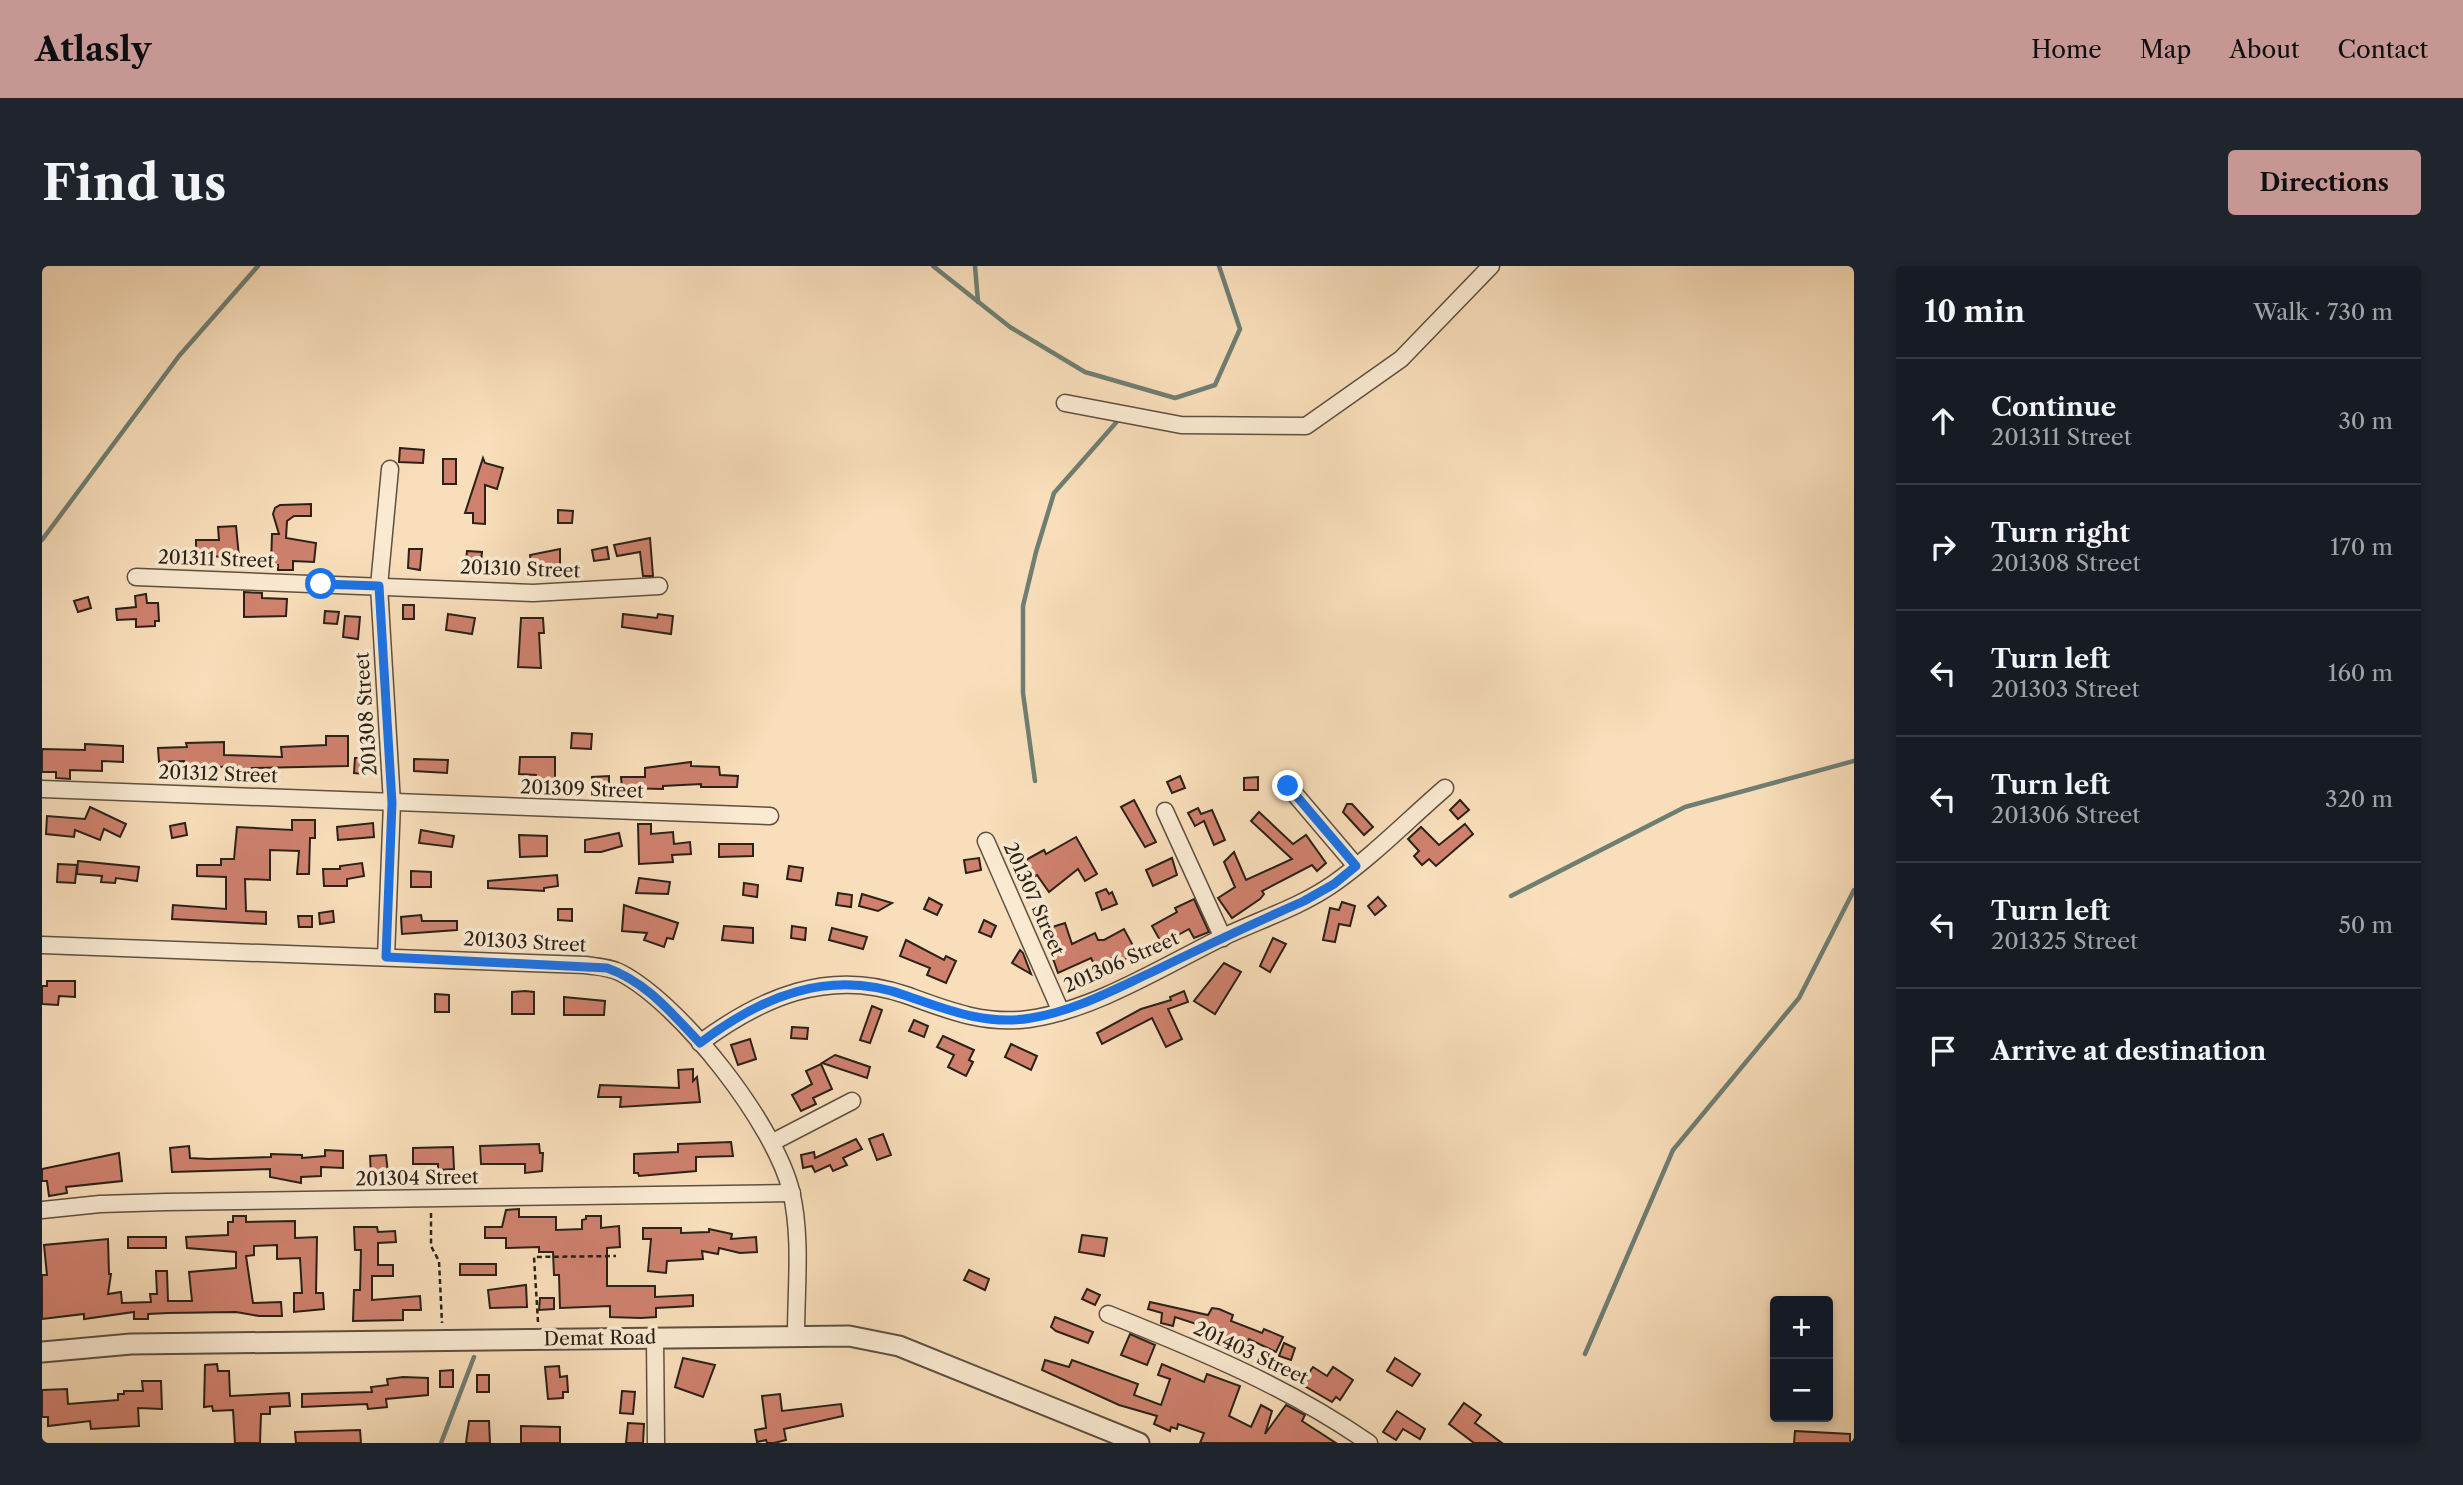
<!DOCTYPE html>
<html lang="en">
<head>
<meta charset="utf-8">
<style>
  :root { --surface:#171b24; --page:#20242c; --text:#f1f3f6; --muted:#9ea1a6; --line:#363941; --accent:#c59692 }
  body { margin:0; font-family:"Libre Caslon Text",serif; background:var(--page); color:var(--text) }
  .controls { position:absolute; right:21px; bottom:21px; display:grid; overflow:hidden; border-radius:7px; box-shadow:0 4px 10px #0003 }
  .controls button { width:63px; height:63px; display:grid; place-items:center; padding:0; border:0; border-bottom:2px solid var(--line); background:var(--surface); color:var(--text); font:35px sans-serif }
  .stop { position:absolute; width:21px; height:21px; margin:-16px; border:5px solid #1a73e8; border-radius:50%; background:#fff }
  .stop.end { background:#1a73e8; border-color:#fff; box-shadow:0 2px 7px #0008 }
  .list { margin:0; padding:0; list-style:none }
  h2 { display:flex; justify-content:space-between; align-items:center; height:91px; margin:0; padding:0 28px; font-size:30px }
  h2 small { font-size:23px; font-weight:400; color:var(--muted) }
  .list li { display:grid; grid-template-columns:46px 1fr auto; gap:21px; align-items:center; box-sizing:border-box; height:126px; padding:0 28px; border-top:2px solid var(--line) }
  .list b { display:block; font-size:26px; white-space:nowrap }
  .list p { margin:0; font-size:23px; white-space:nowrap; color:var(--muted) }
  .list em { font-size:23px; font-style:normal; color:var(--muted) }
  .icon { flex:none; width:38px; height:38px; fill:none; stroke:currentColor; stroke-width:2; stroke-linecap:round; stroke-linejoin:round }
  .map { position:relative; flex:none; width:1812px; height:1177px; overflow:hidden; border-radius:7px }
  header { display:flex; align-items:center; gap:42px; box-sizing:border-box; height:98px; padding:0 35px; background:var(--accent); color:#111 }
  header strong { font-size:33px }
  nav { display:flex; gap:38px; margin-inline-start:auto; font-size:24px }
  .intro { display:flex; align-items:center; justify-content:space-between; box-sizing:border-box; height:168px; padding:0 42px }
  h1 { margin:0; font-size:49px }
  .button { padding:18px 32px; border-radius:7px; background:var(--accent); color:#111; font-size:24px; font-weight:700 }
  main { display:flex; gap:42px; padding:0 42px }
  aside { flex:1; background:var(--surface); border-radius:7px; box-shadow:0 4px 10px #0003 }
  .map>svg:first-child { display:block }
</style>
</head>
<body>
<header>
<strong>Atlasly</strong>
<nav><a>Home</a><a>Map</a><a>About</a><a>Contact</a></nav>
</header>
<div class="intro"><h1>Find us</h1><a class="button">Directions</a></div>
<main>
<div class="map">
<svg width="1812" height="1177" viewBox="0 0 1812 1177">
  <rect width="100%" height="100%" fill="#f8deba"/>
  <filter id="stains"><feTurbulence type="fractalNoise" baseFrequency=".00286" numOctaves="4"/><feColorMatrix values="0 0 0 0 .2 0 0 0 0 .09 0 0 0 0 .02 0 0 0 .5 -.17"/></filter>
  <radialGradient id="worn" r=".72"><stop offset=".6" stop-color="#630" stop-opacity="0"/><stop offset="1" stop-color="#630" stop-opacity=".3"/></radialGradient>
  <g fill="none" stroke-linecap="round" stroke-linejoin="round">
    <g stroke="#6f7e73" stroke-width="4.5">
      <path d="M891,0L968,61L1043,106L1133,132L1173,119L1198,63L1177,0"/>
      <path d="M933,0L936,36"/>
      <path d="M0,274L137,90L216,0"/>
      <path d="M993,515L981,427V340L994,286L1012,227L1079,151"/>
      <path d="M1469,630L1643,541L1812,495"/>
      <path d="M1543,1088L1631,884L1757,732L1812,624"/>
      <path d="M399,1177L432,1091"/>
    </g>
  </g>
  <g fill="#cf816e" stroke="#2a2118" stroke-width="2">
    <path d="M358,182L382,184L381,197L357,196Z"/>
    <path d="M441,192L443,197L461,202L455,223L443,219V258L431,257V247H423Z"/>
    <rect x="401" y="193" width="13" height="25"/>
    <path d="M269,238V250H252L245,255L244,272L274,277L272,296L251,295V304H236V299H229L230,268H237L231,248L233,242L238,239Z"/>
    <path d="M516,244L531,245L530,257H516Z"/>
    <path d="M194,260L197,291L154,290V274H177L176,261Z"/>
    <path d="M608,272L611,310H601L598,286L575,290L572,279Z"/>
    <path d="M565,281L567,293L552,295L550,284Z"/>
    <path d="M367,283H380L378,304L366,302Z"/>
    <path d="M518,283V299L490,303L488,289Z"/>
    <path d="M425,285L440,286L438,305L423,304Z"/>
    <path d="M202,326L220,327V332L245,333L244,350L202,351Z"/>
    <path d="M104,328L105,337H116L117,355H113V360L94,361V353L75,354L74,343L94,341L93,330Z"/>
    <path d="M46,331L49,342L36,346L32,335Z"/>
    <rect x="361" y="339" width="11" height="14"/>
    <path d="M283,345L297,346L295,358L282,357Z"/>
    <path d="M406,348L433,352L430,368L404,364Z"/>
    <path d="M581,348L615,352L616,348L631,350L629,368L580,361Z"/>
    <path d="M303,350L318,351L316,373L301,371Z"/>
    <path d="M479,352H501L502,367H497L499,402L476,401Z"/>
    <path d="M530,467L550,468L549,483L529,482Z"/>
    <path d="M284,470H306V500L210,502L211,509H195V500L157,502L156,509L142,508V495L117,496L116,482L145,481L144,477L182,476V489L240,491L239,481L284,479Z"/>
    <path d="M43,478L81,480V496L60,495V505L28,504V513L14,512V506H0V483L43,484Z"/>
    <path d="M478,491H513V519H494V509L477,508Z"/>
    <path d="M313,492H324L323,508L312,507Z"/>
    <path d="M372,493L406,494L405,507L372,505Z"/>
    <path d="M649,496V500L677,501L678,509L696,510L695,521H659V518L621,520V523L580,522L579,511H603V502Z"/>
    <path d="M567,510V522H551L550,511Z"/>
    <path d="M1138,510L1143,522L1130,527L1125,516Z"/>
    <path d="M1216,511V524H1202V512Z"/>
    <path d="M1092,534L1114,576L1103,581L1079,541Z"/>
    <path d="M1418,534L1427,544L1416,553L1408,544Z"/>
    <path d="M1305,538H1310L1331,561L1322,569L1301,546Z"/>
    <path d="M48,541L84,558L78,571L62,563L58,574L33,564L32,571L4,568L5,550L43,553Z"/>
    <path d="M1156,542L1159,548L1170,544L1183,574L1172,579L1162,555L1153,560L1146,547Z"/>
    <path d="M1217,546L1251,578L1264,569L1284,597L1275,605L1270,599L1220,625L1222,628L1218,633L1190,652L1176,632L1193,621L1182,596L1192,586L1204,614L1250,593L1209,555Z"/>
    <path d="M250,554H273V572H268L267,608H255L257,585L228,584V614L203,613L204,645L224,646V658L130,653L131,639L184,643V611L155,610V599H179V593H192L195,561L250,564Z"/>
    <path d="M143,557L145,569L130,572L128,560Z"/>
    <path d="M331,557L332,571L296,574L295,561Z"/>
    <path d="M596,558H609V568L631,566L632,578L648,576L649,588L630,589L631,596L597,598Z"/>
    <path d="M1423,558L1431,568L1394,600L1387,593L1380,599L1372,590L1377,585L1366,573L1379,561L1397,579Z"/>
    <path d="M379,564L412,570L410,581L377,577Z"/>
    <path d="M577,567L580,580L559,586H543V574Z"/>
    <path d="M477,569L505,570V590L478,591Z"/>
    <path d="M1034,571L1055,608L1043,615L1036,603L1007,626L995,609L991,611L982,595L1002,584L1004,588Z"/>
    <path d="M677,578H711V590L677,591Z"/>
    <path d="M937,592L939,604L924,607L922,594Z"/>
    <path d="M1130,592L1135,609L1111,620L1104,604Z"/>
    <path d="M36,595L97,601L95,615L74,612L73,617L59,616L60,610L35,608Z"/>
    <path d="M320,597L322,610L305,613V620H282L281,603H298V600Z"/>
    <path d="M16,598L35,599L33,617L15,616Z"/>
    <path d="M747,600L761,602L759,615L745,613Z"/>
    <path d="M369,605L389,606V621H369Z"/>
    <path d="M515,609L516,620L502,622V625L446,622V615Z"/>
    <path d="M597,612L628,616L626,628L594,627Z"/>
    <path d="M702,617L716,619L715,631L701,629Z"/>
    <path d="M1064,623L1067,628L1070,626L1075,638L1060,644L1054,627Z"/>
    <path d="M796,627L810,629L809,641L794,639Z"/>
    <path d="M820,628L850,637L836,645L817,640Z"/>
    <path d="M1336,631L1344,640L1333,649L1326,640Z"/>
    <path d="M887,632L900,639L895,649L882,643Z"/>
    <path d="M1152,633L1167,666L1152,672L1147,663L1120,678L1110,660L1135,646L1133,642Z"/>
    <path d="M1300,636L1313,640L1308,660L1297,658L1293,676L1281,674L1288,642L1297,644Z"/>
    <path d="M582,639L636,657L631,673L625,672L622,681L602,674L605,667L580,665Z"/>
    <path d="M516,643H530V655L516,654Z"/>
    <path d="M291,645L292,656L278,658L277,647Z"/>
    <path d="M379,649L380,655H415V664L360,668L359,651Z"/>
    <path d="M256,650H270V661H257Z"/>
    <path d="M942,654L954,660L949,671L937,666Z"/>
    <path d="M1023,657L1030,678L1053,667L1056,674H1062L1082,663L1095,687L1077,697L1074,690L1053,700L1049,692L1016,707L1001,664Z"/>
    <path d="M682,660L711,662V677L680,674Z"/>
    <path d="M750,660L764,662L763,674L749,672Z"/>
    <path d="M790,662L825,671L821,683L787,674Z"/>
    <path d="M1231,672L1244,678L1228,706L1218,700Z"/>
    <path d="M864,674L902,694L904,690L914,695L904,717L885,709L888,702L858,690Z"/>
    <path d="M978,684L981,687L989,708L970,697Z"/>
    <path d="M1182,697L1199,706L1173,748L1152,735Z"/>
    <path d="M5,715H33V731L17,730L16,739L0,738V720H5Z"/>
    <path d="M483,725L492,726V748H470V726Z"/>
    <path d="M1142,725L1146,736L1126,743L1140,773L1124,781L1110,752L1060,778L1055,767L1099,743L1129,734L1128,731Z"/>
    <path d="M393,728L407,729V746H393Z"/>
    <path d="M522,731L563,735L562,749H522Z"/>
    <path d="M830,740L840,744L828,777L818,774Z"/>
    <path d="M872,754L886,760L882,771L867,765Z"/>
    <path d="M750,761L766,762L765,773L749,772Z"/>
    <path d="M901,770L932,784L927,794L931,796L924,810L906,801L912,789L895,781Z"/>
    <path d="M708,773L714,793L696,799L689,779Z"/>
    <path d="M969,778L995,790L989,804L963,791Z"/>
    <path d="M793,789L828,801L825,812L780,797Z"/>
    <path d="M779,798L790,823L771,832L774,838L759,845L750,829L770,818L764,805Z"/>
    <path d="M651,803V815L655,811L658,836L578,841L579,831H556L558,819L637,822L636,804Z"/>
    <path d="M841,868L849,889L835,894L827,873Z"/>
    <path d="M814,873L820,883L801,892L805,899L791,905L788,899L773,906L770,900L761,902L759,889L772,886L773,892Z"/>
    <path d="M689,876L691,890L654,891V905L597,910L596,907H592V888L636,886V878Z"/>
    <path d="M497,878L498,887H501L500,905L483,907V898H439L438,880Z"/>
    <path d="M147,880L148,892L167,893L229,891V888L260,889V892L283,890V884L301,885V902L279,901V910L259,911V917L228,911V903L130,906L128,882Z"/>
    <path d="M411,881L412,903L396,904V898H371V882Z"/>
    <path d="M77,887L80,915L24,921L25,927L7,930L5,915H0V903Z"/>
    <path d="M344,889L346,907L329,909L328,890Z"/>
    <path d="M477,943V951H514V964L540,963V954L544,953V950H559V962L577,960L578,981L565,982V1020H613V1031L651,1029V1040L614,1042V1051L599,1052L568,1051V1040L518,1042L517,1009H512L511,986H497V981L464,982V972H443V961H460L464,944Z"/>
    <path d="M191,950H204V956L253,955V972L275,971L274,1027H281L282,1043L252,1046V1027H260L258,992L235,993V979L212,980V989L204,990L211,1037L239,1036L240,1050H217L194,1046L126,1047L106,1048V1053H92V1046L42,1053V1048L0,1053V1009H5L2,979L66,973L67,1008H69L66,1028L79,1026L80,1037L109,1036L108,1028H115L114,1005H125L126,1035H150L147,1006L194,1002V986L145,982L144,971L186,969V956H191Z"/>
    <path d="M312,961H335L336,966L353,965L354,976L336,977V999H351V1010H330V1034L378,1030L379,1044H361V1054L311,1055L312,1024H318L319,984H313Z"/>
    <path d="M601,962H639V967L667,966V963L690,968L689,973L714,971L715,986L698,987L677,982L676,988L660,985L661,993L625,995L624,1007L606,1005L609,973H601Z"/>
    <path d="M1040,969L1065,972L1062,990L1037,986Z"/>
    <rect x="86" y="971" width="38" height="11"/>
    <rect x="418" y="998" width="36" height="11"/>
    <path d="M927,1004L947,1013L943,1024L922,1014Z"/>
    <path d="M484,1019L485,1041L448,1042L446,1024Z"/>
    <path d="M1045,1023L1058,1029L1053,1039L1040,1033Z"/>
    <path d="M498,1032H512V1043L497,1044Z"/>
    <path d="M1108,1036L1166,1049L1170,1042L1177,1043L1191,1049L1189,1055L1220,1067L1222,1063L1241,1071L1234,1086L1207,1073L1204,1080L1181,1071L1180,1074L1165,1067L1167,1062L1133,1051L1131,1060L1119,1057L1120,1047L1106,1043Z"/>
    <path d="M1013,1051L1051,1066L1046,1077L1014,1065L1009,1061Z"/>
    <path d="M1088,1068L1113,1079L1105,1099L1079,1089Z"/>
    <path d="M1242,1077L1253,1082L1249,1094L1237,1090Z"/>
    <path d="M641,1092L673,1099L661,1131L633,1121Z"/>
    <path d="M1353,1092L1378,1108L1370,1120L1345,1105Z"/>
    <path d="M1003,1094L1027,1101L1030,1094L1096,1118L1092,1129L1119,1139L1128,1113L1116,1109L1120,1098L1162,1116L1165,1108L1198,1120L1187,1150L1209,1161L1219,1139L1230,1145L1223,1168L1244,1139L1263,1149L1260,1155L1294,1177H1158L1162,1167L1136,1158L1135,1163L1129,1161L1128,1165L1112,1158L1115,1150L1077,1139L1000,1104Z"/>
    <path d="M175,1098L176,1105H187L188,1130L247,1127L248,1140L228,1141V1148H219L218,1177H193L191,1144L171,1145L170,1140L162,1141L163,1099Z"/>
    <path d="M517,1100L518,1111L525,1110L526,1126H521V1132L506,1133L503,1101Z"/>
    <path d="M1271,1101L1285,1110L1291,1101L1311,1114L1298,1134L1294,1131L1290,1136L1259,1118Z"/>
    <path d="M411,1104V1121H398V1105Z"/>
    <rect x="435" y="1109" width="12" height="17"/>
    <path d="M361,1111L386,1112V1129L344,1133L345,1141L326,1143L325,1138L260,1141V1128L330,1126L329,1121L346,1119L345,1113Z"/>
    <path d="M100,1115H119L120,1143L96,1142L97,1160L49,1163L48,1155L6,1160V1151H0V1124L25,1123L26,1138L76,1134V1128H82V1125H101Z"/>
    <path d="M580,1125L593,1126L591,1148L578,1147Z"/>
    <path d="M738,1128L740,1145L799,1138L801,1150L742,1163L744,1174L732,1177H725L724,1174L715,1176L713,1164L724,1162L720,1130Z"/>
    <path d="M1422,1137L1439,1149L1433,1157L1460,1177H1432L1407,1158Z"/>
    <path d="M1355,1145L1383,1163L1378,1173L1361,1163L1354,1174L1341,1166Z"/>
    <path d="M427,1155H447L448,1177H424Z"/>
    <path d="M586,1157L602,1158L601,1177H584Z"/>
    <path d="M479,1160L518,1161V1177H479Z"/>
    <path d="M318,1164L319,1177H254L253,1166Z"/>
    <path d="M1753,1165L1808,1168V1177H1752Z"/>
  </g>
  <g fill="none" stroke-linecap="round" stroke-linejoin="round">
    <defs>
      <g id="minor">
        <path d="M1023,137L1139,159L1264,160L1359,93L1449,0"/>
        <path d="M94,311L491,327L617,320"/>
        <path d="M1246,520L1314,600"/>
        <path d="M0,523L728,550"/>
        <path d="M1123,545L1181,672"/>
        <path d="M944,575L1019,746"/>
        <path d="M0,679L543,699C556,701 568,701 579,707C640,739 733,859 749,925C760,971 754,1022 754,1069"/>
        <path d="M344,691L350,537L337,320L348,203"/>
        <path d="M658,777C720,731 787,702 864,729C905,744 942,759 987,753C1052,744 1122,700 1181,671C1217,654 1258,641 1291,618C1331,590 1366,554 1403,522"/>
        <path d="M731,876L810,835"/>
        <path d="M0,944L58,938L124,936L750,927"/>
        <path d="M1066,1048C1159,1085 1244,1120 1327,1177"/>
        <path d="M613,1071L614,1177"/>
      </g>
      <path id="tertiary" d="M0,1086L89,1078L807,1070L857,1080L1097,1177"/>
    </defs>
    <use href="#minor" stroke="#5e5040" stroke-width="19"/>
    <use href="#tertiary" stroke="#5e5040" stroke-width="23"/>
    <g stroke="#2a2118" stroke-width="2.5" stroke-dasharray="5 3.5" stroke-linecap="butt">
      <path d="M389,947V980L397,995L400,1057"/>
      <path d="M496,1056L492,991L574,990"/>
    </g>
    <use href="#minor" stroke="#faead2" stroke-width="16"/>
    <use href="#tertiary" stroke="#faead2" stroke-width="19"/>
  </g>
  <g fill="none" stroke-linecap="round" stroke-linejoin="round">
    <path stroke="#1a73e8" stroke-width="9" d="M279,318L337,320L350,537L344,691L565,702C605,716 630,748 658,777C720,730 788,702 865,730C906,744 945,760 989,752C1032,745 1069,725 1108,707C1159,682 1210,658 1262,635L1292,618L1314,600L1246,520"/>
  </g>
  <g text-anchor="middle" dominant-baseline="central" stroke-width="7" stroke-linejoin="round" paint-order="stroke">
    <g font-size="19" fill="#2a2118" stroke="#faead2">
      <text transform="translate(174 293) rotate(2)">201311 Street</text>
      <text transform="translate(478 303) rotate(2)">201310 Street</text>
      <text transform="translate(324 448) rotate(-94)">201308 Street</text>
      <text transform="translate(176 508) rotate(2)">201312 Street</text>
      <text transform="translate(540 523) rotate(2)">201309 Street</text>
      <text transform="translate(992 633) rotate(66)">201307 Street</text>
      <text transform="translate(483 676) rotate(3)">201303 Street</text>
      <text transform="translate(1079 696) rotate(-24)">201306 Street</text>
      <text transform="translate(375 912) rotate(-1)">201304 Street</text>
      <text transform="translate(558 1072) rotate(-1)">Demat Road</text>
      <text transform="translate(1209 1087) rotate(25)">201403 Street</text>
    </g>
  </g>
  <rect width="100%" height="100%" filter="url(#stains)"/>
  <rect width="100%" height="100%" fill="url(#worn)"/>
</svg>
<div class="controls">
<button>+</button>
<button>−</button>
</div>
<div class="stop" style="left:279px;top:318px"></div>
<div class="stop end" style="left:1246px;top:520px"></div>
</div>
<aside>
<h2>10 min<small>Walk · 730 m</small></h2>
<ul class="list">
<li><svg class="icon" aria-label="ahead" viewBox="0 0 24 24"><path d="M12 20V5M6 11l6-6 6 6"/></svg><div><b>Continue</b><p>201311 Street</p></div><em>30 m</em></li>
<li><svg class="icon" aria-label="right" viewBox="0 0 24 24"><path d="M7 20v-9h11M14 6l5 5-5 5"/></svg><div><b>Turn right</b><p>201308 Street</p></div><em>170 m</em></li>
<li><svg class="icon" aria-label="left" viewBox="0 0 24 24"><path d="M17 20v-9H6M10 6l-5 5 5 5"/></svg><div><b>Turn left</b><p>201303 Street</p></div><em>160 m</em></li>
<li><svg class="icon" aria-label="left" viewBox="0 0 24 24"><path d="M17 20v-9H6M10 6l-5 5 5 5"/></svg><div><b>Turn left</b><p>201306 Street</p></div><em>320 m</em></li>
<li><svg class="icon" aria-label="left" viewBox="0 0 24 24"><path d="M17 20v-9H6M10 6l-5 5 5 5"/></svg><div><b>Turn left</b><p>201325 Street</p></div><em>50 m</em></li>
<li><svg class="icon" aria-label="arrive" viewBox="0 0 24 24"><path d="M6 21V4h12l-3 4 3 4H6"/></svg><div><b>Arrive at destination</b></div></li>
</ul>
</aside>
</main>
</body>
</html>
